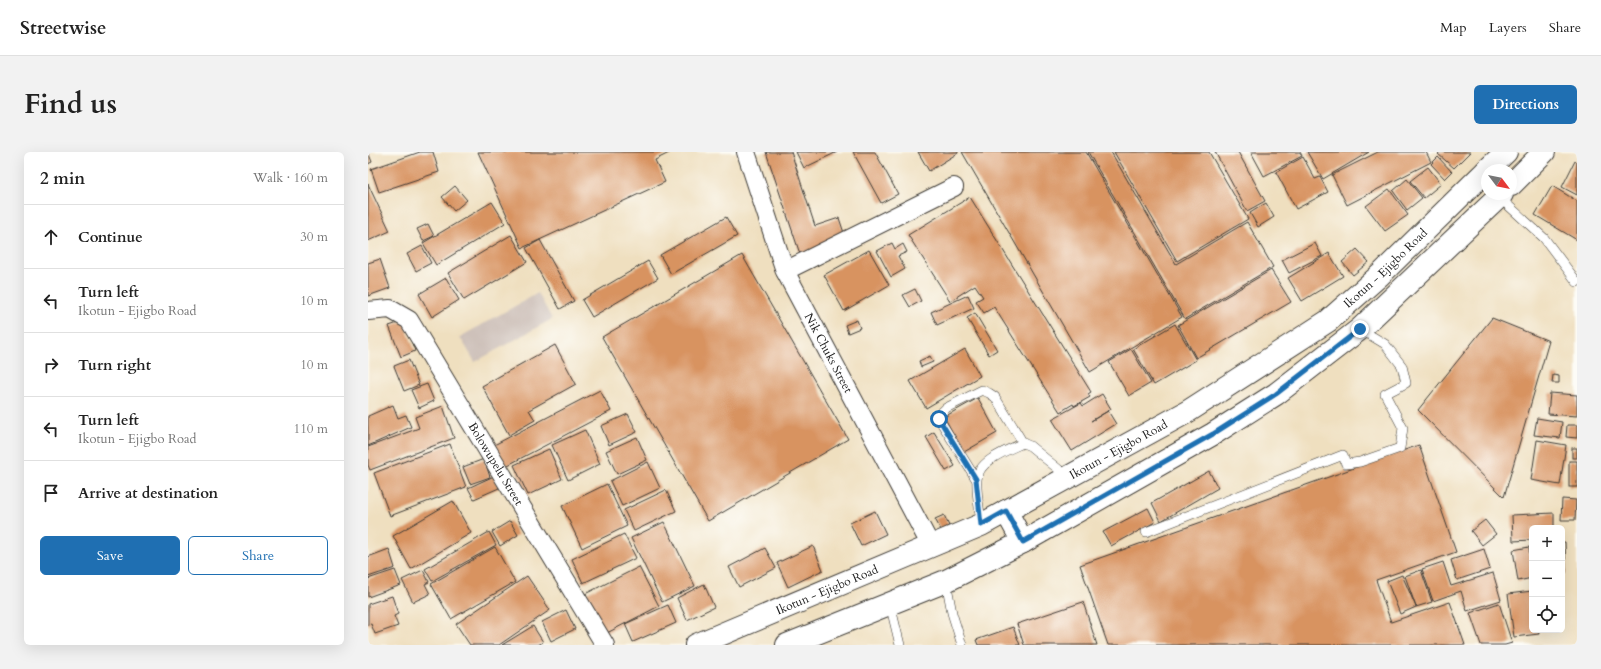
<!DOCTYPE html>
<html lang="en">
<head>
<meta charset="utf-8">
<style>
  :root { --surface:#fff; --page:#f2f2f2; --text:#222; --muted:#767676; --line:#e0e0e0; --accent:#1f6fb2 }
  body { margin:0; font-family:Cardo,serif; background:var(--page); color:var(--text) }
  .controls { position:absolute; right:12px; bottom:12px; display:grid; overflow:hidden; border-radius:6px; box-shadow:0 4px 16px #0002 }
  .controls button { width:36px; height:36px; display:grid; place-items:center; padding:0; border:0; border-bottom:1px solid var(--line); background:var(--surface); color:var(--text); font:20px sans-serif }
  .compass { position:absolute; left:1113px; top:12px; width:36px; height:36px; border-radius:50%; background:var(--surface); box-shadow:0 4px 16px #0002; rotate:122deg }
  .stop { position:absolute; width:12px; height:12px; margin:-9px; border:3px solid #1f6fb2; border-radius:50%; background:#fff }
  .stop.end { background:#1f6fb2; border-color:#fff; box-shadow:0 1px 4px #0008 }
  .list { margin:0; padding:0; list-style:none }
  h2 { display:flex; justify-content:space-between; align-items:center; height:52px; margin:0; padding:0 16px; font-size:17px }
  h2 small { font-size:13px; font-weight:400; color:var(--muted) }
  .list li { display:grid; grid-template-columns:26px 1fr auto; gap:12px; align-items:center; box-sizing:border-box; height:64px; padding:0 16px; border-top:1px solid var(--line) }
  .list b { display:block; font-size:15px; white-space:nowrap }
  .list p { margin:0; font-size:13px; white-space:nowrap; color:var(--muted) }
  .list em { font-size:13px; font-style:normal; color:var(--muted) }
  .actions { display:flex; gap:8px; padding:12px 16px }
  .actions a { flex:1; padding:9px 0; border:1px solid var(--accent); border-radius:6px; text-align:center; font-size:14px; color:var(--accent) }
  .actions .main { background:var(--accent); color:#fff }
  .icon { flex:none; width:22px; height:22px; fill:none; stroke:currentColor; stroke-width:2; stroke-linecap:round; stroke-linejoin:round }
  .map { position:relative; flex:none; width:1209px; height:493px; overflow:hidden; border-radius:6px }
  header { display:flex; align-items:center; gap:24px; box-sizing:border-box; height:56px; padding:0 20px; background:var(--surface); border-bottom:1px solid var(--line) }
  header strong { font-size:19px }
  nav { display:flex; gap:22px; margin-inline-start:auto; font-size:14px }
  .intro { display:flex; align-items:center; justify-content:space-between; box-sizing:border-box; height:96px; padding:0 24px }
  h1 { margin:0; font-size:28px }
  .button { padding:10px 18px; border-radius:6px; background:var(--accent); color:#fff; font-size:14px; font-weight:700 }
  main { display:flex; gap:24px; padding:0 24px }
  aside { flex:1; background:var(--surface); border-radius:6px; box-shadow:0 4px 16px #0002 }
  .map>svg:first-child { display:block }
</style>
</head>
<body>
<header>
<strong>Streetwise</strong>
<nav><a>Map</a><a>Layers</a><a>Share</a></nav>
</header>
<div class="intro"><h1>Find us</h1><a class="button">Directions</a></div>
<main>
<aside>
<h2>2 min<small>Walk · 160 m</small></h2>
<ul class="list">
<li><svg class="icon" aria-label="ahead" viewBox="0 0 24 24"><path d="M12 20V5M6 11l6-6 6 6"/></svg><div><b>Continue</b></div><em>30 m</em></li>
<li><svg class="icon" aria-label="left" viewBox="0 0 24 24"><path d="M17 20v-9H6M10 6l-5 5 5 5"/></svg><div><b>Turn left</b><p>Ikotun - Ejigbo Road</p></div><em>10 m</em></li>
<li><svg class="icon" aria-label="right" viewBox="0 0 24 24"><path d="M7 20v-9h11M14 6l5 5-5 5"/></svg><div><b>Turn right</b></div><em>10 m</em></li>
<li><svg class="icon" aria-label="left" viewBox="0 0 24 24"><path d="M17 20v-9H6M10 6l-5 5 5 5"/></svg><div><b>Turn left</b><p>Ikotun - Ejigbo Road</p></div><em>110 m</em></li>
<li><svg class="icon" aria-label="arrive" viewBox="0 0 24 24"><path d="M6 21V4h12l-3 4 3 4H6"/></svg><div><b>Arrive at destination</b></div></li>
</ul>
<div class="actions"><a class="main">Save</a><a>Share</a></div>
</aside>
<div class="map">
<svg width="1209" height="493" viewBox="0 0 1209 493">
  <rect width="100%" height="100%" fill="#fdfcf7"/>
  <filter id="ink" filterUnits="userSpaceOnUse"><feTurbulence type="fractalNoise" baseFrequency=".025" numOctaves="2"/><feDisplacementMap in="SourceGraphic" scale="8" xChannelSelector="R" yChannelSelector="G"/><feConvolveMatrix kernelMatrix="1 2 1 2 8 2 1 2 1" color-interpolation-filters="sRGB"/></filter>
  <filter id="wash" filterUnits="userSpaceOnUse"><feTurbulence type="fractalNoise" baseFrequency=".012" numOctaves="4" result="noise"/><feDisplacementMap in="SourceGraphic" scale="16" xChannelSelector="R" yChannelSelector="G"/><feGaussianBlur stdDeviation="0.9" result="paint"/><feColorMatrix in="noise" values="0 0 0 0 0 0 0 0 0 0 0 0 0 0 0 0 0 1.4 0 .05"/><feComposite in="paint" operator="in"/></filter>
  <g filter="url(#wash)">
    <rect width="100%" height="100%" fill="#efdfbf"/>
    <path fill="#cec1ba" d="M170,141L184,167L107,210L92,185Z"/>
    <g id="blocks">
      <g fill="#d89360">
        <path d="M0,0L4,10L0,12Z"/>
        <path d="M52,0H65L71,20L11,40L3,17Z"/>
        <path d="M110,0H303L287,8L297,30L154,96Z"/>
        <path d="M398,0H423L447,74L471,66L478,87L432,102Z"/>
        <path d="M428,0H469L436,16Z"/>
        <path d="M485,0H507L530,42L513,51Z"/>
        <path d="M550,0H590V1L561,19Z"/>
        <path d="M594,0H718L814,165L722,220Z"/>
        <path d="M720,0H743L808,112L879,70L905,115L817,167Z"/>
        <path d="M746,0H841L880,67L809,109Z"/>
        <path d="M847,0H870L897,49L879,59Z"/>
        <path d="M883,0H932L934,4L896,24Z"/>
        <path d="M939,0H1001L955,27Z"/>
        <path d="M1010,0H1058L1063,10L979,53L964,23Z"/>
        <path d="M1072,0H1102L1086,16L1070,2Z"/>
        <path d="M935,5L947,27L952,25L960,40L928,57L908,20Z"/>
        <path d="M1070,5L1084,20L1077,27L1063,12Z"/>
        <path d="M1207,9L1209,10V43L1194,35Z"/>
        <path d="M1060,15L1073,32L1056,46L1042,29Z"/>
        <path d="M1039,27L1054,46L1039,58L1025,39Z"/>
        <path d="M0,32L22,79L0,89Z"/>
        <path d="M87,34L99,48L86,59L74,45Z"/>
        <path d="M1184,34L1209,49V88L1167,63Z"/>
        <path d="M1021,37L1040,63L1017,79L998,54Z"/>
        <path d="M602,45L723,240L720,242L722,245L706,254L705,252L692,260L626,155L616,161L608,149L615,145L607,133L582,149L540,83Z"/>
        <path d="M124,50L137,71L68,113L55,91Z"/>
        <path d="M898,51L906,65L890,75L882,61Z"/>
        <path d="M358,65L369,84L303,122L292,103Z"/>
        <path d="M60,72L66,84L55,89L49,77Z"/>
        <path d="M143,83L159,110L96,148L80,121Z"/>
        <path d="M172,88L206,149L192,157L158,96Z"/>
        <path d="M524,91L527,97L535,92L539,100L530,104L537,117L523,125L509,99Z"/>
        <path d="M947,91L954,104L921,121L914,108Z"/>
        <path d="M54,94L63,111L48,119L39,102Z"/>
        <path d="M989,97L1001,110L985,123L974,110Z"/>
        <path d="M501,98L521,133L476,159L456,123Z"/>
        <path d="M961,101L975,124L934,149L920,126Z"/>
        <path d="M374,103L480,287L340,369L234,185Z"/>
        <path d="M12,107L22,136L0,144V111Z"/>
        <path d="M280,109L290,126L224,165L214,148Z"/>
        <path d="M903,118L923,150L828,206L810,173Z"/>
        <path d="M78,126L91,148L64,165L51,142Z"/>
        <path d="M547,137L553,149L542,155L535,143Z"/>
        <path d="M600,143L606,156L569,173L563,160Z"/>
        <path d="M607,161L629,198L621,203L599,166Z"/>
        <path d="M1124,166L1181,189L1136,345L1050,258Z"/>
        <path d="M489,168L492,176L480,181L477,173Z"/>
        <path d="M36,169L47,199L33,205L21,174Z"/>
        <path d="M807,172L828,208L786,233L765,197Z"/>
        <path d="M187,193L208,232L161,258L167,268L141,283L114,234Z"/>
        <path d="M597,197L612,224L558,256L542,229Z"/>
        <path d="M763,197L783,231L761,244L741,210Z"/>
        <path d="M562,204L565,210L553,215L551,209Z"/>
        <path d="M41,208L51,233L36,239L26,214Z"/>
        <path d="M1185,223L1191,224V231H1184Z"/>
        <path d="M59,232L66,249L51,256L43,238Z"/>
        <path d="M232,238L243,259L138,314L126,293Z"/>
        <path d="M1182,241L1209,243V264L1180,262Z"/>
        <path d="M734,242L743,257L723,269L740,259L748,272L704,299L684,267L713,251L715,254Z"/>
        <path d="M610,246L629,281L596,300L576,265Z"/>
        <path d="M25,253L30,266L38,263L43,275L0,294V264Z"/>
        <path d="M75,254L86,286L2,318L0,313V295L51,276L47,265Z"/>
        <path d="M260,262L269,280L241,293L233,274Z"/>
        <path d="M1169,266L1194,270L1192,286L1166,283Z"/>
        <path d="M1199,273H1209V286L1198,285Z"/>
        <path d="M217,278L232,312L200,328L184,293Z"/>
        <path d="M566,280L587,314L578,319L558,285Z"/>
        <path d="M269,285L279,308L249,322L238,299Z"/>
        <path d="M1169,288L1198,293L1192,333L1163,328Z"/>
        <path d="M82,292L98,335L22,364L6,321Z"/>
        <path d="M1051,293L1088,400L1008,428L1023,470L1082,450L1097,493H740L712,413Z"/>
        <rect x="1204" y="296" width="5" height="10"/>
        <path d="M181,297L194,327L160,343L146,313Z"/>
        <path d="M116,307L122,325L102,332L95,315Z"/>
        <rect x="1201" y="309" width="8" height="26"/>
        <path d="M280,310L292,336L254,354L242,329Z"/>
        <path d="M841,319L850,336L793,369L784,351Z"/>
        <path d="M126,324L131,336L106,347L100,336Z"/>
        <path d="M239,332L259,374L214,396L194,354Z"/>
        <path d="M298,338L308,359L266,379L256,358Z"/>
        <path d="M1194,347L1208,348L1207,368H1193Z"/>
        <path d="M85,349L103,381L43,417L25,384Z"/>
        <path d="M780,356L787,370L743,394L735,380Z"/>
        <path d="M507,359L518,382L493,394L482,371Z"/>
        <path d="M1186,361V376H1164V388L1145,389L1144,363Z"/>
        <path d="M576,363L581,374L573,378L567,367Z"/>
        <path d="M1117,368L1128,382L1114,393L1103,379Z"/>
        <path d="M142,369L150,383L132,394L124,380Z"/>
        <path d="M296,370L327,434L294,450L263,386Z"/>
        <path d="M121,380L128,393L64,429L57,417Z"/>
        <path d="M256,382L268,406L215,431L204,407Z"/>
        <path d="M1194,390H1197L1198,421H1194Z"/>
        <path d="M445,394L455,418L420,435L409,411Z"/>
        <path d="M127,395L147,430L83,467L63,432Z"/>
        <path d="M1161,395L1164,426L1150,429L1145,398Z"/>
        <path d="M397,396L408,416L371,435L361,415Z"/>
        <path d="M21,397L27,416L0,425V405Z"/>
        <path d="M1116,397L1122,417L1089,428L1083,408Z"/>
        <path d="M1075,410L1083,434L1125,421L1133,448L1099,459L1093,439L1065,449L1054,417Z"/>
        <path d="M271,415L291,454L237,482L217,442Z"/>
        <path d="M27,418L33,433L0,445V427Z"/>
        <path d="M55,418L61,430L57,432L62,442L45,450L34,428Z"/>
        <path d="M1053,418L1064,450L1048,455L1037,424Z"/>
        <path d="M1034,423L1048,455L1032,462L1019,429Z"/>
        <path d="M159,424L182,458L131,493H102L88,472Z"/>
        <path d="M336,432L346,455L319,468L309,446Z"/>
        <path d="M1164,439V478H1170L1171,482L1146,485L1140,442Z"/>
        <path d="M24,444L30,462L26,464L30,474L7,482L3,472L0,473V452Z"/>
        <path d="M715,450L729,493H656L649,472Z"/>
        <path d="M1131,451L1144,491L1137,493H1113L1102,461Z"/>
        <path d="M300,453L308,471L265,490L257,472Z"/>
        <path d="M198,458L207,477L183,489L174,470Z"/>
        <path d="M165,474L175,490L170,493H134Z"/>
        <path d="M645,475L652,493H610L608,488Z"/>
      </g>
    </g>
  </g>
  <g filter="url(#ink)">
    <use href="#blocks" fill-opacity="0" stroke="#3c3934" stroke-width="1"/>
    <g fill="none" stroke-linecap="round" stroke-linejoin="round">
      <defs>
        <g id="lane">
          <path d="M1131,45L1176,86L1209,130"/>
          <path d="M608,327L571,267L573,261L578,256L614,238L621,241L627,245L655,291"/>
          <path d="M613,372C612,358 608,342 609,328C609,309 640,298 655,291L662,294L700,325"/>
          <path d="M778,380L975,303L978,312L992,310L1032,296L1035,276L1017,242L1038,231L1034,214L1017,192L992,177"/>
          <path d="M578,429L584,461L594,493"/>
          <path d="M522,452L532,493"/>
        </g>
        <g id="street">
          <path id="s1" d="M378,0L417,119L563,394"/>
          <path d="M417,119L586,35"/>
          <path id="s2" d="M0,159L22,157L41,168L237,493"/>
        </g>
        <g id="primary">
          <path d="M1119,18L1138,0"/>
          <path d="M1143,33L1176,0"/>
          <path d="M638,359L655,390"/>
          <path id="s3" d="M328,493L613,373L819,260L960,169L1012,123L1119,18"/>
          <path d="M419,493L578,429L655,390L845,282L908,242L992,177L1134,42"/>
        </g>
      </defs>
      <use href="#lane" stroke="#3c3934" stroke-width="10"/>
      <use href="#street" stroke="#3c3934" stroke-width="20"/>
      <use href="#primary" stroke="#3c3934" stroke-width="24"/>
      <use href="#lane" stroke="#fff" stroke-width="9"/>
      <use href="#street" stroke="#fff" stroke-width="18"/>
      <use href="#primary" stroke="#fff" stroke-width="22"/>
    </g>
  </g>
  <g fill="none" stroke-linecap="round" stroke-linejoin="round" filter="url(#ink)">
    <path stroke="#1f6fb2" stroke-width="5" d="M571,267L608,327L613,373L638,359L655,390L845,282L908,242L992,177"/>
  </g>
  <g text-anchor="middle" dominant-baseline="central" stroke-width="3" stroke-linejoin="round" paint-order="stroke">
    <g font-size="12" fill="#1c1c1c" stroke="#fdfcf7">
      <text stroke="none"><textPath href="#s3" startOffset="790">Ikotun - Ejigbo Road</textPath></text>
      <text stroke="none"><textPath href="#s1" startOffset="218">Nik Chuks Street</textPath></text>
      <text stroke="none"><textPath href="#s3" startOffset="466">Ikotun - Ejigbo Road</textPath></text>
      <text stroke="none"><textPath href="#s2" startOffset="212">Bolowupelu Street</textPath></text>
      <text stroke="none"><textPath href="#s3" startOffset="142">Ikotun - Ejigbo Road</textPath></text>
    </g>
  </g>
</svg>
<div class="controls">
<button>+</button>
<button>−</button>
<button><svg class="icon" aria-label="locate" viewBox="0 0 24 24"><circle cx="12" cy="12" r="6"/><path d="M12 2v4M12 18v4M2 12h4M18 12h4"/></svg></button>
</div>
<svg class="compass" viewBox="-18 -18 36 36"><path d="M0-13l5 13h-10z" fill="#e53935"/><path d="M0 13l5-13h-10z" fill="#767676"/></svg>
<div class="stop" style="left:571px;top:267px"></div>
<div class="stop end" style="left:992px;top:177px"></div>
</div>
</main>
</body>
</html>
